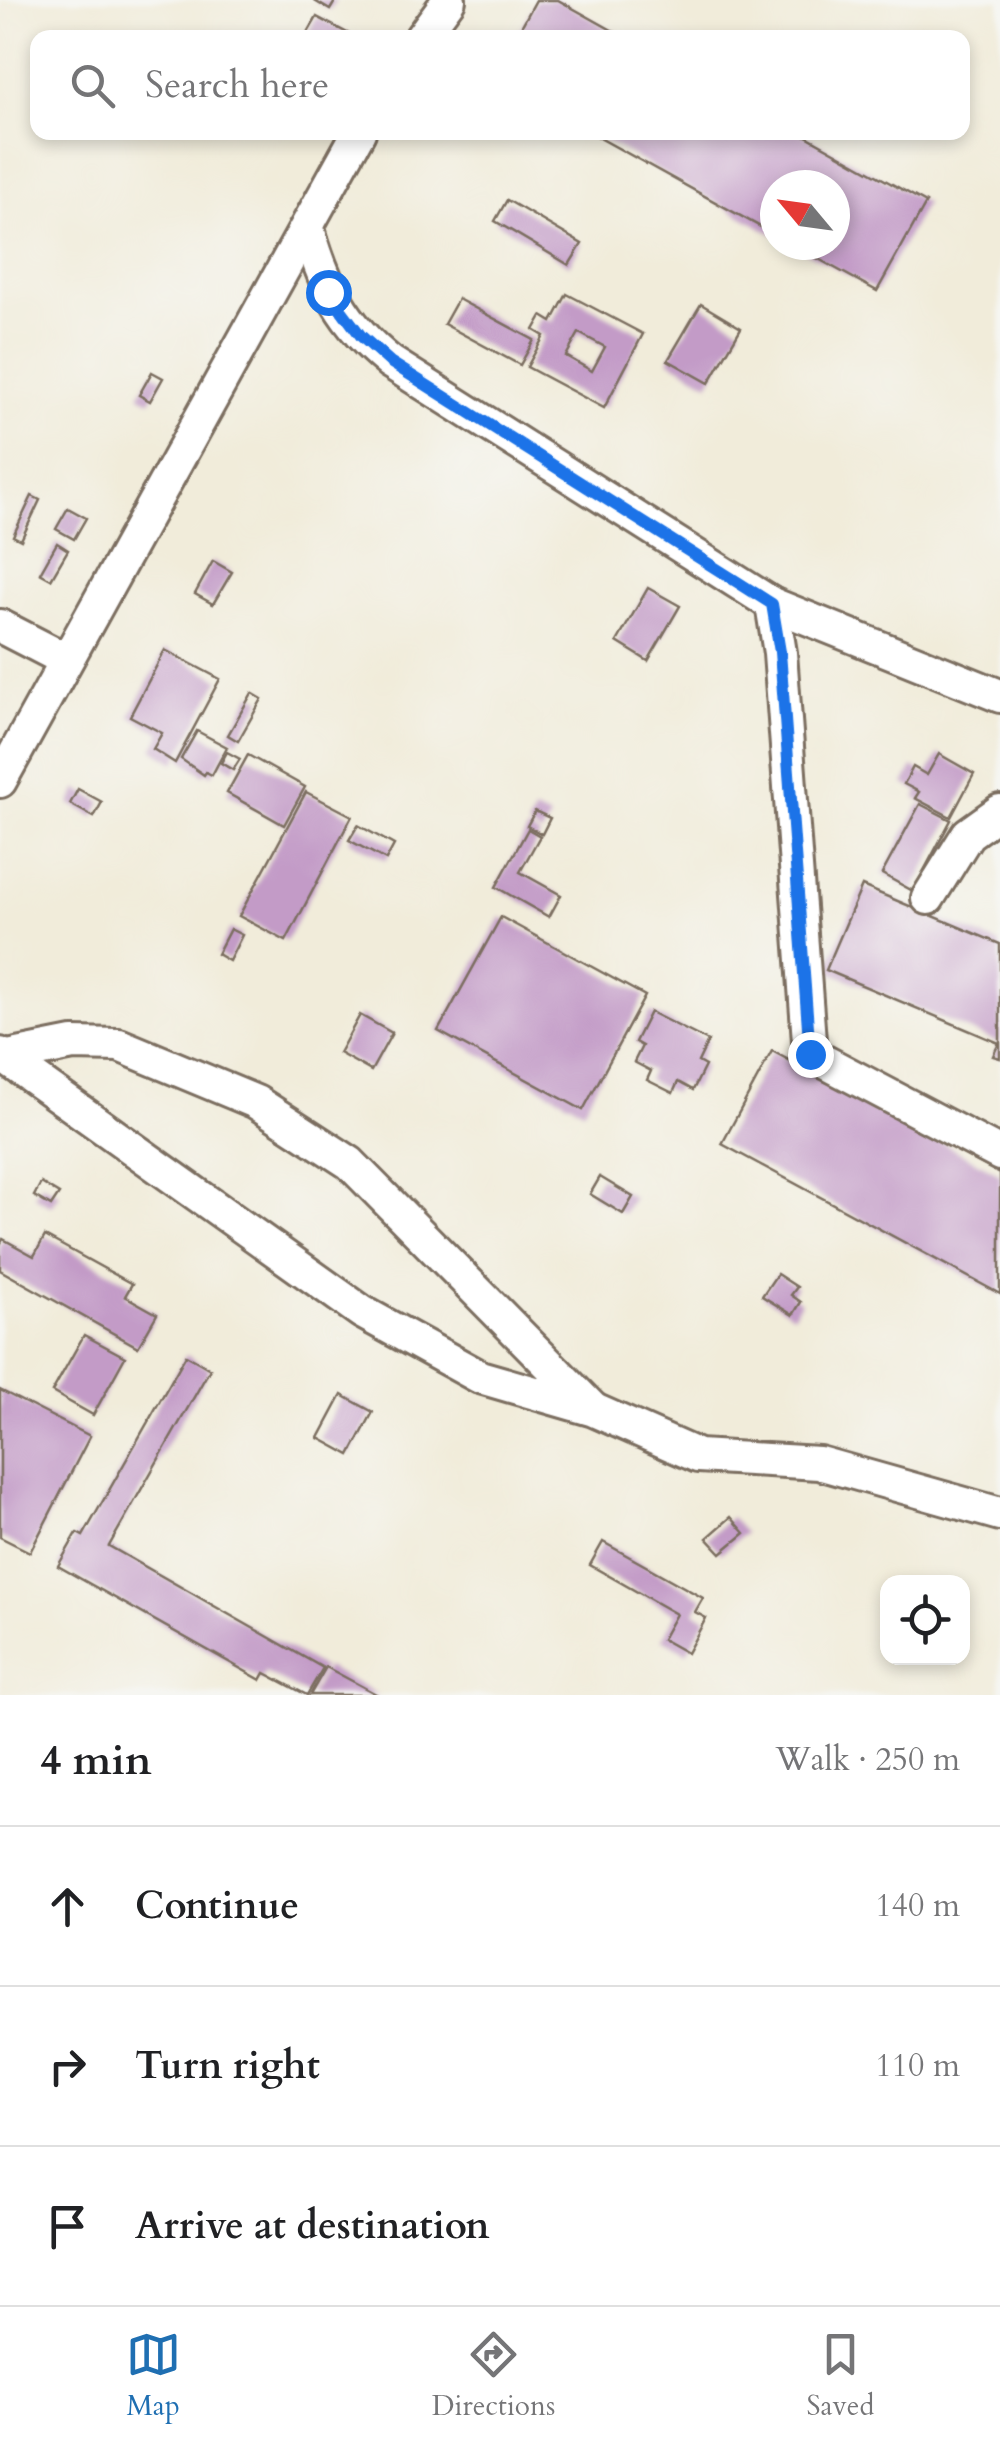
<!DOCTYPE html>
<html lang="en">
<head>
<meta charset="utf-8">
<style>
  :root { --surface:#fff; --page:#f2f2f2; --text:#202124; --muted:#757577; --line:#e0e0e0; --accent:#1f6fb2 }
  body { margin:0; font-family:Cardo,serif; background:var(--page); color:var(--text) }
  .controls { position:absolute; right:30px; bottom:30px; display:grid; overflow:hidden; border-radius:20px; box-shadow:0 5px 15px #0003 }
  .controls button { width:90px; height:90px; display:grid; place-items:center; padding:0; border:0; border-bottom:2px solid var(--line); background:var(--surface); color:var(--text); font:50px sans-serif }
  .compass { position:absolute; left:760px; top:170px; width:90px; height:90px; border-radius:50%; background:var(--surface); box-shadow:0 5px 15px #0003; rotate:299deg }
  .stop { position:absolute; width:30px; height:30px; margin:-22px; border:8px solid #1a73e8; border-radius:50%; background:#fff }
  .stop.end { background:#1a73e8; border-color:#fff; box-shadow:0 2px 10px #0008 }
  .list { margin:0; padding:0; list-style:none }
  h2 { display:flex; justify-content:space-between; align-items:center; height:130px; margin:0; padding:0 40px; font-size:42px }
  h2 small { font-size:32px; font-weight:400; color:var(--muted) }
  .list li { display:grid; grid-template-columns:65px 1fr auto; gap:30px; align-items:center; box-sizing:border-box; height:160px; padding:0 40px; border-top:2px solid var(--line) }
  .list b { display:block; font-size:38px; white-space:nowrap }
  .list em { font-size:32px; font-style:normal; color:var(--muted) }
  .icon { flex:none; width:55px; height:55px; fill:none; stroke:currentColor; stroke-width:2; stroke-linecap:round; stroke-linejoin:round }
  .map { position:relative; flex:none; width:1000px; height:1695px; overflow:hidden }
  .search { position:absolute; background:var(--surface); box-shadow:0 5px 15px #0003; left:30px; right:30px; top:30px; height:110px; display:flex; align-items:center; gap:25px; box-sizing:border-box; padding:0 35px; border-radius:20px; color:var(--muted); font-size:38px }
  .sheet { height:610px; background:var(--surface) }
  nav { display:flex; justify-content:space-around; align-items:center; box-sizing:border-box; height:140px; border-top:2px solid var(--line); background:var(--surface); font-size:28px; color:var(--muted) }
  nav a { display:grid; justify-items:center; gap:5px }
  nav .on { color:var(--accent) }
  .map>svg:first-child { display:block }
</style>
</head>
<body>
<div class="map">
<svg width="1000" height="1695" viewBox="0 0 1000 1695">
  <rect width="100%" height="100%" fill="#f6f6f2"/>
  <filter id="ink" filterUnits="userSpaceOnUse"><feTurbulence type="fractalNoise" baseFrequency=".01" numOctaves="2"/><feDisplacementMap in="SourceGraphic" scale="20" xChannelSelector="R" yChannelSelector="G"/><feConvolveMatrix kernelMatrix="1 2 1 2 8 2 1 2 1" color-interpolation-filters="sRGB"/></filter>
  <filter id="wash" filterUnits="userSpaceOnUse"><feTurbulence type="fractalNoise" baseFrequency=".0048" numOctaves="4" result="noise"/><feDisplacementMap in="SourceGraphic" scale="40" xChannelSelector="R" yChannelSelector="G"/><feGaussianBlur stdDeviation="2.25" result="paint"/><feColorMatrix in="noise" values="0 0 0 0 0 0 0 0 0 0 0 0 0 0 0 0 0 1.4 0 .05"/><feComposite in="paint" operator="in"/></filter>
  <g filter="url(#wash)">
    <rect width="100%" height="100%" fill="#f1ecda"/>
    <g id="blocks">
      <g fill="#c39bc7" fill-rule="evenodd">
        <path d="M313,0H336L330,10Z"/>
        <path d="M536,0H558L626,38H515Z"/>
        <path d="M317,17L349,34L348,38L306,36Z"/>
        <path d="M589,132H799L926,203L877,291L793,245H835V185H775V235Z"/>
        <path d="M507,200L582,244L569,265L495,221Z"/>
        <path d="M567,294L643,334L604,408L527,367L544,336L534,330L542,316L552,322ZM579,333L605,347L592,371L566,356Z"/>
        <path d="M458,299L534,340L520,365L444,324Z"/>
        <path d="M701,304L741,328L709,383L668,360Z"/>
        <path d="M152,372L163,378L150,401L139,395Z"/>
        <path d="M32,496L40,500L21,540L13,536Z"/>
        <path d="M68,508L86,518L74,539L56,529Z"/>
        <path d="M57,543L68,550L51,579L40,573Z"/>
        <path d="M213,561L232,572L213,604L195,594Z"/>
        <path d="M648,588L680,606L648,661L617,642Z"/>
        <path d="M165,650L220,679L175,763L153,749L162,733L130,716Z"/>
        <path d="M252,693L262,699L238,741L228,735Z"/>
        <path d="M197,731L227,747L212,775L206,772L204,775L181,759Z"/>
        <path d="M227,752L240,759L233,770L221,763Z"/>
        <path d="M939,754L974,774L951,817L915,798L919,792L904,784L913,767L927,775Z"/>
        <path d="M248,755L305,787L284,825L227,793Z"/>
        <path d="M78,789L102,802L94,817L70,804Z"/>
        <path d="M306,792L352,816L286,941L239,916Z"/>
        <path d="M920,804L951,820L913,891L882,874Z"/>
        <path d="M535,811L550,818L542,834L527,826Z"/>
        <path d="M358,825L394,845L386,860L349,840Z"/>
        <path d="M528,829L540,836L520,872L561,895L549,917L496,887Z"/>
        <path d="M862,886L1000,944V1058L993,1056L999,1043L826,970Z"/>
        <path d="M501,917L645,996L583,1110L438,1031Z"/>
        <path d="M230,929L242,935L229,961L217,954Z"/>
        <path d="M650,1012L708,1041L698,1062L705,1066L693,1090L678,1082L673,1093L647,1080L651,1071L634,1062L642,1046L635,1042Z"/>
        <path d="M360,1015L392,1033L371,1071L339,1053Z"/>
        <path d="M772,1051L1000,1174V1294L722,1144Z"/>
        <path d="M600,1177L633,1197L623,1214L590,1194Z"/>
        <path d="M41,1183L59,1194L51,1206L34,1196Z"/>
        <path d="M45,1236L132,1284L125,1296L157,1314L138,1347L0,1270V1245L3,1239L34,1256Z"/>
        <path d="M777,1274L797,1287L791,1295L801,1302L793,1315L762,1296Z"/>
        <path d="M84,1335L125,1357L93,1415L52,1392Z"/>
        <path d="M186,1355L210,1369L109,1546L323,1668L307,1695L265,1673L261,1680L58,1566L77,1533L83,1536Z"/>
        <path d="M0,1390L90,1436L30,1552L0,1537Z"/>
        <path d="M342,1395L373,1412L350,1455L319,1438Z"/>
        <path d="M731,1517L745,1533L721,1553L707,1538Z"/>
        <path d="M603,1542L703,1598L695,1612L706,1618L687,1653L662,1639L676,1614L590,1565Z"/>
        <path d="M326,1667L378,1695H310Z"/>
      </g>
    </g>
  </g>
  <g filter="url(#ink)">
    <use href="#blocks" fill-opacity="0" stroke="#7b6e60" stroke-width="2.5"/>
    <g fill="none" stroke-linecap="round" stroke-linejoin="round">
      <defs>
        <g id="minor">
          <path d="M421,38L449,0"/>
          <path d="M308,229C325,287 342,323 390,362L772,604L1000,696"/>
          <path d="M772,604L780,653L810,1054L1000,1154"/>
          <path d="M0,626L66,660"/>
          <path d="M0,781L359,132"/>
          <path d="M928,898L968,834L1000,811"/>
          <path d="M0,1054L362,1312L480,1377L594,1410L698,1456L819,1463L1000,1514"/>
          <path d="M8,1057L73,1044L119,1045L256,1102L350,1163L591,1407"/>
        </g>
      </defs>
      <use href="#minor" stroke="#7b6e60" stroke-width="38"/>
      <use href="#minor" stroke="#fff" stroke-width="32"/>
    </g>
  </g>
  <g fill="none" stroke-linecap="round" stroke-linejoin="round" filter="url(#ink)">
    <path stroke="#1a73e8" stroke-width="12" d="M328,292L361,336L390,362L772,604L780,652L810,1054"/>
  </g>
</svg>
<div class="controls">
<button><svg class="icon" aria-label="locate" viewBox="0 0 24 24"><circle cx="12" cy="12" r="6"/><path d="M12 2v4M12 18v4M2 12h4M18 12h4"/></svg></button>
</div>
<svg class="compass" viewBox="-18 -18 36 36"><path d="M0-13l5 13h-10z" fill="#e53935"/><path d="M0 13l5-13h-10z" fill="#757577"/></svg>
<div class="stop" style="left:328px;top:292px"></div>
<div class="stop end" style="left:810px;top:1054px"></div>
<div class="search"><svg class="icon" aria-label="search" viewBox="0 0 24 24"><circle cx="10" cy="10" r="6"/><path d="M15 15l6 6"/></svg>Search here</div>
</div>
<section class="sheet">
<h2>4 min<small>Walk · 250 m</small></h2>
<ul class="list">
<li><svg class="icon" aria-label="ahead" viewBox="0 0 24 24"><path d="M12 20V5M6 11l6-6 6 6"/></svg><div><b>Continue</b></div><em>140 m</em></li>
<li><svg class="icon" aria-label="right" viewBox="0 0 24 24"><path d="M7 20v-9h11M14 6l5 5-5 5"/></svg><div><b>Turn right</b></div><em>110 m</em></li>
<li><svg class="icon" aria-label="arrive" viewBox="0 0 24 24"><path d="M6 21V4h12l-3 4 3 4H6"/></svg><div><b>Arrive at destination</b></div></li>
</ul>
</section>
<nav>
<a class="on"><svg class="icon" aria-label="map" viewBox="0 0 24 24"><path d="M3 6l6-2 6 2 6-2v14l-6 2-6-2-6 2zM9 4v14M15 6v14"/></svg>Map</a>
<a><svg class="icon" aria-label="directions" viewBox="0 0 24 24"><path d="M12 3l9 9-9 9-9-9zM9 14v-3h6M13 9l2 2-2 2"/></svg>Directions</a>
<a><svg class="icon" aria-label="saved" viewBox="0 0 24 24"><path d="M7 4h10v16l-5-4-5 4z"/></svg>Saved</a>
</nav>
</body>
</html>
